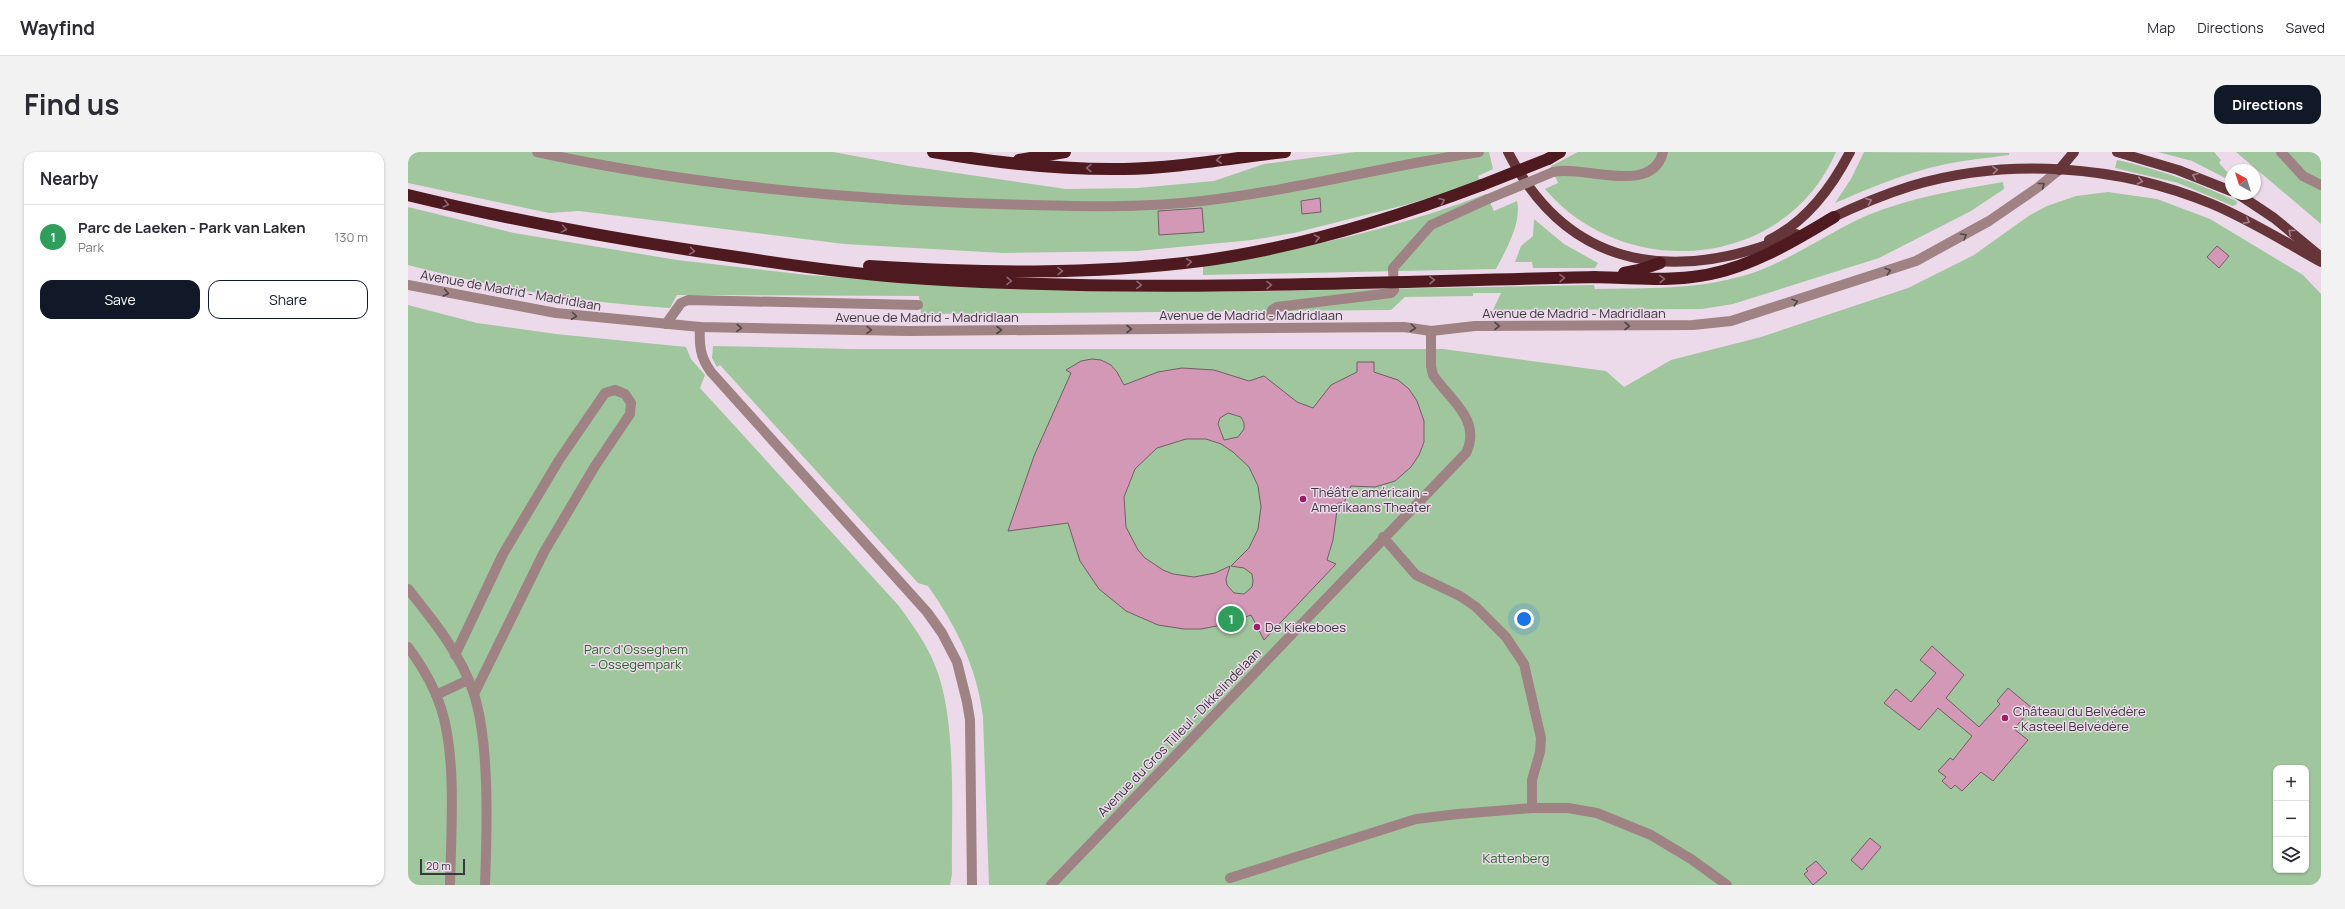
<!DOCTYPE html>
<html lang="en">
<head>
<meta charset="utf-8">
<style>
  :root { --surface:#fff; --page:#f2f2f3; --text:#2b2b33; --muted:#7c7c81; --line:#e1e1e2; --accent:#111827 }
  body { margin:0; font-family:Manrope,sans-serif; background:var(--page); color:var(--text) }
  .controls { position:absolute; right:12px; bottom:12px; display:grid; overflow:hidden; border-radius:8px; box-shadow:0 1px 3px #0004 }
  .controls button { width:36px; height:36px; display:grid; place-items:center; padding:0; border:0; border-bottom:1px solid var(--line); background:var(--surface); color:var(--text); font:20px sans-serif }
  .compass { position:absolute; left:1817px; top:12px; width:36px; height:36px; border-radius:50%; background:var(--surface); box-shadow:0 1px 3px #0004; rotate:321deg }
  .scale { position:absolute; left:12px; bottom:10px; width:45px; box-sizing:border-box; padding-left:4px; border:2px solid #3d363c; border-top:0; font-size:11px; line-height:14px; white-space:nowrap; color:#3d363c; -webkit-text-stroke:3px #ecdaea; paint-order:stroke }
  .you { position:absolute; left:1116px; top:467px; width:14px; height:14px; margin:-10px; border:3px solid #fff; border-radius:50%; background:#1a73e8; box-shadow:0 0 0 6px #1a73e833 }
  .badge { display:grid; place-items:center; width:26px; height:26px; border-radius:50%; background:var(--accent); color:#fff; font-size:13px; font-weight:700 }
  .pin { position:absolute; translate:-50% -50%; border:2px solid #fff; box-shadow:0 1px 4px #0006 }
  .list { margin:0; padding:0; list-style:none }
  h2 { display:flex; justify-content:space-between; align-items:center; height:52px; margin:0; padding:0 16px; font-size:17px }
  h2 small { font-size:13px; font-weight:400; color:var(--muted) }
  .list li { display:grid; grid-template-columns:26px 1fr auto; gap:12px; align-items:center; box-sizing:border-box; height:64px; padding:0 16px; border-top:1px solid var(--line) }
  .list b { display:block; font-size:15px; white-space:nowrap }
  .list p { margin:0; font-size:13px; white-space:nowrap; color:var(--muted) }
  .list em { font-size:13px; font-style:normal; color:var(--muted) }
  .actions { display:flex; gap:8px; padding:12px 16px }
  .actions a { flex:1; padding:9px 0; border:1px solid var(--accent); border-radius:12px; text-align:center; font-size:14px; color:var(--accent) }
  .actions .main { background:var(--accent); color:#fff }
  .icon { flex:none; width:22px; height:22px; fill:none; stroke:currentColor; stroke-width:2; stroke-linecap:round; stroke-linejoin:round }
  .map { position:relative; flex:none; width:1913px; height:733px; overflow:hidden; border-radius:12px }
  header { display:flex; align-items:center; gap:24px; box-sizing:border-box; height:56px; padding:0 20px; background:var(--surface); border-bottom:1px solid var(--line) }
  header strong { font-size:19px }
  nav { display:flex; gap:22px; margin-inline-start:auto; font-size:14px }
  .intro { display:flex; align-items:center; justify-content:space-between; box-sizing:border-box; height:96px; padding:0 24px }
  h1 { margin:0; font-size:28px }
  .button { padding:10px 18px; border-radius:12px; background:var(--accent); color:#fff; font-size:14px; font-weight:700 }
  main { display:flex; gap:24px; padding:0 24px }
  aside { flex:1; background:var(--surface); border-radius:12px; box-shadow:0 1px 3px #0004 }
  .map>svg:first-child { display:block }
</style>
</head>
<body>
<header>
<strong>Wayfind</strong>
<nav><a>Map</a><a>Directions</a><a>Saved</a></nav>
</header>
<div class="intro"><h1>Find us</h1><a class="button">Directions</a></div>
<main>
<aside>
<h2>Nearby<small></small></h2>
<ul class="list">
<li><span class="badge" style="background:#2e9e5b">1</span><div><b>Parc de Laeken - Park van Laken</b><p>Park</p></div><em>130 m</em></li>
</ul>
<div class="actions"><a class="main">Save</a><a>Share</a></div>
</aside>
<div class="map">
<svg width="1913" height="733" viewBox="0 0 1913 733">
  <rect width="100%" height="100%" fill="#ecdaea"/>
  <g fill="#a0c69e" fill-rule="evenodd">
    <path d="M0,0H425L501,14L658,37L730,36L806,29L856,12L947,0H1081L1085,17L1070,24L1072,29L1001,52L886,81L844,88L729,99L595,101L436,92L171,59L141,61L0,31Z"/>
    <path d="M1170,0H1428C1377,118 1217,131 1137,37L1150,31L1143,14Z"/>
    <path d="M1456,0L1601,1V3C1579,6 1556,8 1534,13C1497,21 1462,36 1427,51L1443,27Z"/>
    <path d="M1750,0H1806L1813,8L1811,11L1823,24V29L1784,9Z"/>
    <path d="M1828,0H1913V72Z"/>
    <path d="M1709,8C1750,17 1790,31 1828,49L1829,52L1825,54L1770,31L1707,16Z"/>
    <path d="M1595,30L1596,37L1563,59L1471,106L1325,152L1294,157L1085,158L1093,141H1065V144L997,145L983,158L513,162L511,144L269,143L262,156C173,150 86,136 0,113V55L106,81L269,108L399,123L581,135L810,140L1186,133L1187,137C1238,136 1288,138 1338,123C1381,110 1419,81 1460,63C1504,45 1549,38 1595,30Z"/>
    <path d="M1700,40L1749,47L1802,67L1895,123L1913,142V733H581L575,565C569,515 548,474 520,434L510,431L312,213L309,215L304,206L305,194L444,197H1035L1198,219L1216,235L1263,208L1353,185L1500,136L1566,103L1622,63L1639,54L1668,44ZM1868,616H1898V718H1868Z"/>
    <path d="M1078,42L1086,59L1109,49C1114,70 1098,98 1088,117L795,123V114C892,98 986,77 1078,42Z"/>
    <path d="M1126,67L1156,92L1190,111L1187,116H1125L1124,110H1107L1113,94L1125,84Z"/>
    <path d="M0,153L69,171L148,182L278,195L283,207L297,223L292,236L491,454C504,472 518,491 526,511C550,566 543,661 544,722L542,733H0Z"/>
  </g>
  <g fill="#d398b6" stroke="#725d67" fill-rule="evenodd">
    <path d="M912,46L913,60L894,62L893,49Z"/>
    <path d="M794,56L796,80L751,83L750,59Z"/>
    <path d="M1809,94L1821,104L1811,116L1799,105Z"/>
    <path d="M684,207L693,208L703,213L709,220L716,233L750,220L774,216L806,218L841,229L856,224L889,250L905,256L923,233L949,220V210H966V220L990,228L1001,237L1009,249L1016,269V290L1011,303L1003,315L987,329L967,335L943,334L936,351H930L925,388L919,408L928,412L856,488L843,463L819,472L793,477H776L750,473L718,459L691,437L672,409L660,371L600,379L626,304L663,221L658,218L673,209ZM820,261L833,265L836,271V277L830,285L816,288L810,272L812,266ZM778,287H798L813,292L825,300L841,315L850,334L853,355L850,377L841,396L823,414L836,416L844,422L845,429L844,435L836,442L826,441L819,433L818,427L822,414L807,421L786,425L765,422L755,418L737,406L730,398L718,375L716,345L727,317L749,296Z"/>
    <path d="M1524,494L1556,523L1538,546L1571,575L1592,552L1589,549L1600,536L1624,556L1606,577L1620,588L1585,629L1573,620L1554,639L1547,633L1543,637L1534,629L1538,625L1530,619L1542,606L1545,608L1564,584L1530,556L1511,578L1476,551L1488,537L1503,550L1528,521L1512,508Z"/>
    <path d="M1462,686L1473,695L1454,718L1443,708Z"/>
    <path d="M1408,709L1419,721L1405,733L1396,722L1400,719L1398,717Z"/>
  </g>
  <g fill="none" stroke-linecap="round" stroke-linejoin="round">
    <g stroke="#9f8283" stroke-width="10">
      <path d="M129,0C280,33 435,47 589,52C657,54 726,57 794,49C888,38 978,14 1071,0"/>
      <path d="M1873,0L1895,24L1913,33"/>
      <path d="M1145,20C1173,12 1244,45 1255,0"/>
      <path d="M0,133L148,161L292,175L501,179L996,175L1023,179L1067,174L1285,173L1323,169L1508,109L1581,69L1629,36L1651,18"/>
      <path d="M863,164L864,158L869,155L983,141L986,138L985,116L1023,73L1080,47"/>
      <path d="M258,172L273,151L280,148L510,153"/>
      <path d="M292,175C291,193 292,205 303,220L519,460L534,481L549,510L559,550L562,568L564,733"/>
      <path d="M975,385L1008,423L1052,444L1068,455L1098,485L1116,512L1133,586L1132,600L1124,628V656"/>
      <path d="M0,437C25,468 54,504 66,542C82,593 79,680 77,733"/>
      <path d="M0,495C14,514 26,534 33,556C49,605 43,681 42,733"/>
      <path d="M47,503L95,402L151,308L197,241L207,238L217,242L223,251L222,262L187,314L136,400L66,542"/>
      <path d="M28,543L60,528"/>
      <path d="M822,726L1008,667L1050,662L1124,656H1160L1189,661L1243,683L1283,707L1319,733"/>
      <path d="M643,733L1058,301C1074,268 1042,248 1025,223L1023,214V179"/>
    </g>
    <g stroke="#653539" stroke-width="10">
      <path d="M1100,0C1162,122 1272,131 1388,82"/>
      <path d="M1709,0L1770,18L1823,39"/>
      <path d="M1651,18L1666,0"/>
      <path d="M1830,42L1866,66L1913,105"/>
      <path d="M1419,68C1446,55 1474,43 1503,34C1600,5 1710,13 1804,52C1842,68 1877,90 1913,110"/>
      <path d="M1361,88C1398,70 1424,35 1442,0"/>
    </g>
    <g stroke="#4f1920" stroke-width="12">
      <path d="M525,0C589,11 652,18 716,17C770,16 824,6 877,0"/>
      <path d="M1140,7L1152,0"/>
      <path d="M611,8L657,0"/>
      <path d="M0,43C111,70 223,90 336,106C388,114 439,121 491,125C722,142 955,130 1187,125C1219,126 1252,129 1284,125C1335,120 1383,91 1426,65"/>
      <path d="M461,114C571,121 683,123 793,109C889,96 984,67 1074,33"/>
      <path d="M1216,121L1231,118L1252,111"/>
    </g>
    <path stroke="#9f8283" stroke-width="10" d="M1080,47L1145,20"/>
    <path stroke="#4f1920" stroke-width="12" d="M1074,33L1140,7"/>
  </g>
  <defs><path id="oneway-chevron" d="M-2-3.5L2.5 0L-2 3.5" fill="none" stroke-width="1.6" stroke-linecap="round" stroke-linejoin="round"/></defs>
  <g stroke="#8e6671">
    <use href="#oneway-chevron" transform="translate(811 8) rotate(174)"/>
    <use href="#oneway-chevron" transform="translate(681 16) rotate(-179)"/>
    <use href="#oneway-chevron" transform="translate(1034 49) rotate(-21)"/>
    <use href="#oneway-chevron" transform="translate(38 52) rotate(13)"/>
    <use href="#oneway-chevron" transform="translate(156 77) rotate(10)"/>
    <use href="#oneway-chevron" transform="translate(909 86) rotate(-13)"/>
    <use href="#oneway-chevron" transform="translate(284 99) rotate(8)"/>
    <use href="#oneway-chevron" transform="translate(781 110) rotate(-6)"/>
    <use href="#oneway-chevron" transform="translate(652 119) rotate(-2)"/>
    <use href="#oneway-chevron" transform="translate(1154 126) rotate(-1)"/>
    <use href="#oneway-chevron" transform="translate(1254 127) rotate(-1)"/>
    <use href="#oneway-chevron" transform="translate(1024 128) rotate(-1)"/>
    <use href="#oneway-chevron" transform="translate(601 129) rotate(2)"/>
    <use href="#oneway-chevron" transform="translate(731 133) rotate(1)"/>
    <use href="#oneway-chevron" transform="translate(861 133) rotate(-1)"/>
  </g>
  <g stroke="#a27f89">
    <use href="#oneway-chevron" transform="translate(1587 18) rotate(-5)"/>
    <use href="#oneway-chevron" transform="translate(1787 24) rotate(-159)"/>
    <use href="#oneway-chevron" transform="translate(1732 29) rotate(13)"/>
    <use href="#oneway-chevron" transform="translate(1461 49) rotate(-22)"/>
    <use href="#oneway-chevron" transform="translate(1839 69) rotate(28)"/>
    <use href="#oneway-chevron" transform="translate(1883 80) rotate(-141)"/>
  </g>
  <g stroke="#51454a">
    <use href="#oneway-chevron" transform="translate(1634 33) rotate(-38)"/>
    <use href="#oneway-chevron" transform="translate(1556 84) rotate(-30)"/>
    <use href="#oneway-chevron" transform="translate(1480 119) rotate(-18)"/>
    <use href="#oneway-chevron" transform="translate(38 141) rotate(11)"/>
    <use href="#oneway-chevron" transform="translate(1387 150) rotate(-19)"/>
    <use href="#oneway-chevron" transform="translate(166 164) rotate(7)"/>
    <use href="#oneway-chevron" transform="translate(1089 174)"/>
    <use href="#oneway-chevron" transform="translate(1219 174)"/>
    <use href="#oneway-chevron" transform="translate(331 176) rotate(2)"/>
    <use href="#oneway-chevron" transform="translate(1005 176) rotate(7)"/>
    <use href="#oneway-chevron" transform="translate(721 177)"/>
    <use href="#oneway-chevron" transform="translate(461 178) rotate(1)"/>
    <use href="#oneway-chevron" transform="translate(591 178)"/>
  </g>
  <g fill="#a11b69" stroke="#ecdaea" stroke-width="1.5">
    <circle cx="895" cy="347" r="4"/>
    <circle cx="849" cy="475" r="4"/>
    <circle cx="1597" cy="566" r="4"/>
  </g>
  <g text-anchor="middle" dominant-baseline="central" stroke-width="3" stroke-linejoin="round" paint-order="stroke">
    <g font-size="13" fill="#3d363c" stroke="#ecdaea">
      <text transform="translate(103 138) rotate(10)">Avenue de Madrid - Madridlaan</text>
      <text x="1166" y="161">Avenue de Madrid - Madridlaan</text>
      <text x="843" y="163">Avenue de Madrid - Madridlaan</text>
      <text x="519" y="165">Avenue de Madrid - Madridlaan</text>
      <text transform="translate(771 580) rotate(-46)">Avenue du Gros Tilleul - Dikkelindelaan</text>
    </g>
    <g font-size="13" fill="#3d363c" stroke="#ecdaea" text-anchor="start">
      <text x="903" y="340">Théâtre américain -<tspan x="903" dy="15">Amerikaans Theater</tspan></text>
      <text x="857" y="475">De Kiekeboes</text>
      <text x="1605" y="559">Château du Belvédère<tspan x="1605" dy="15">- Kasteel Belvédère</tspan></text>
    </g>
    <g font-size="13" fill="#29652a" stroke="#ecdaea">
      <text x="228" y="497">Parc d'Osseghem<tspan x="228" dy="15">- Ossegempark</tspan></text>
      <text x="1108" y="706">Kattenberg</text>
    </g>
  </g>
</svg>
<div class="controls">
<button>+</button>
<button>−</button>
<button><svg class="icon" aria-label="layers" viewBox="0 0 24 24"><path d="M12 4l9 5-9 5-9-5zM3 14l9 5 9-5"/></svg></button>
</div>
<svg class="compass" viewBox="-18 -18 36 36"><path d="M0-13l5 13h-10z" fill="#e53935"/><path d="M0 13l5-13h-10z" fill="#7c7c81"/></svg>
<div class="scale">20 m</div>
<div class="you"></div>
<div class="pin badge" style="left:823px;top:467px;background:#2e9e5b">1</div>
</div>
</main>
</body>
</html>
